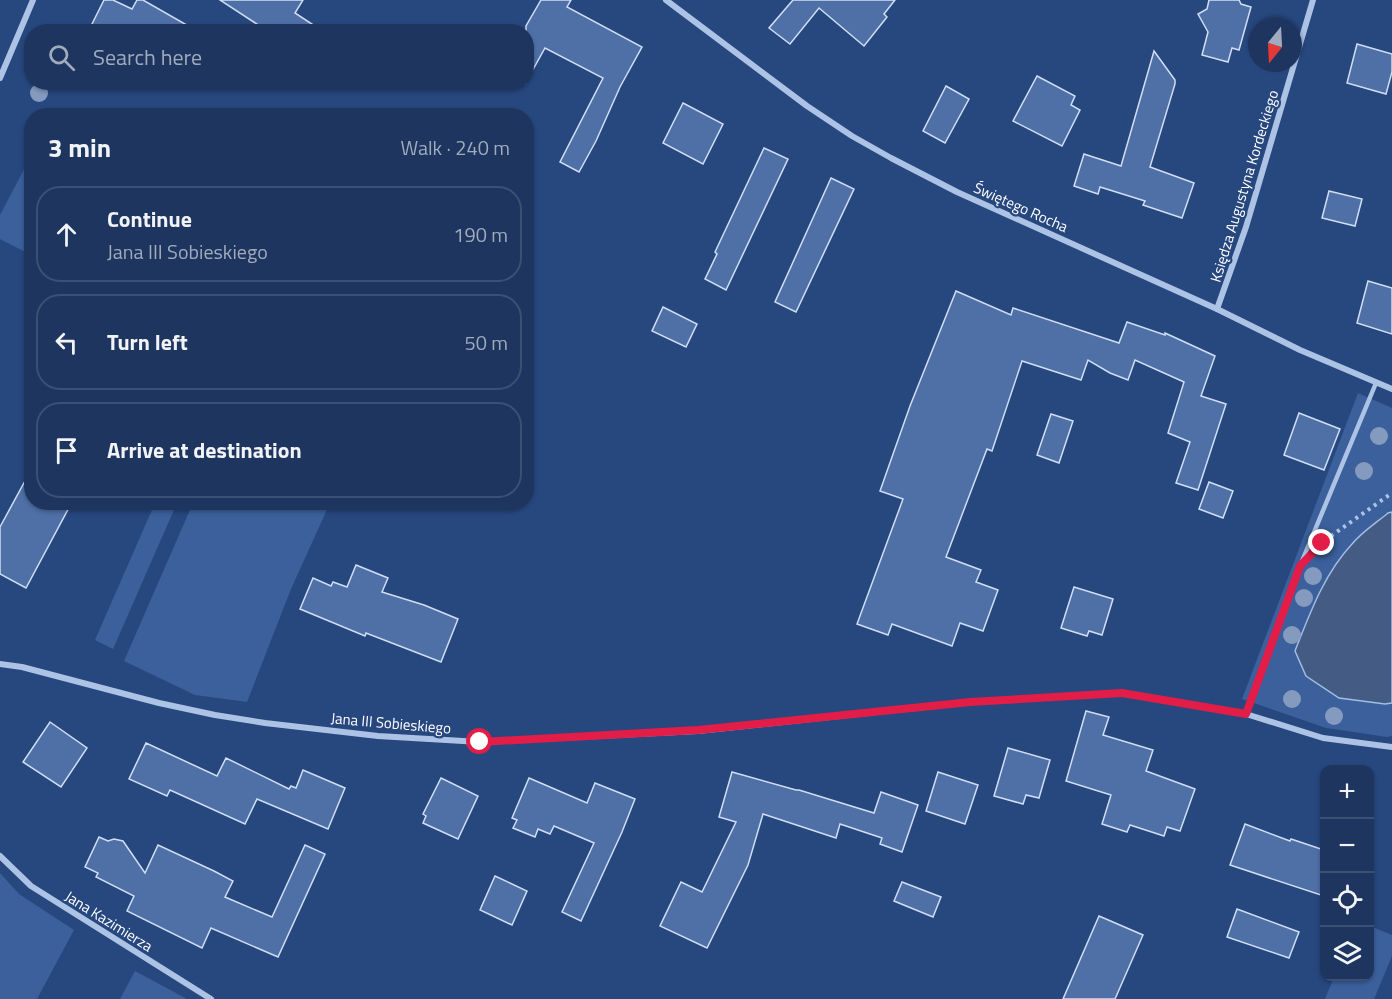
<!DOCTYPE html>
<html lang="en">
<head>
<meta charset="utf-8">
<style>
  :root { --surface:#1d355f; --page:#2a4068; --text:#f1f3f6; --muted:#a0abbd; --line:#3b5074 }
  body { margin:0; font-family:"Titillium Web",sans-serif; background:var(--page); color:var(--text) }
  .controls { position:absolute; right:18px; bottom:18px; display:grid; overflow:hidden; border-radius:12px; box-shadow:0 2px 4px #0004 }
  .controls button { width:54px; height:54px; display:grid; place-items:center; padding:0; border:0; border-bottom:2px solid var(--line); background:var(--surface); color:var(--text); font:30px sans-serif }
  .compass { position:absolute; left:1248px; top:18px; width:54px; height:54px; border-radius:50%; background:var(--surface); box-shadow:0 2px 4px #0004; rotate:198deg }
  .stop { position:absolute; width:18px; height:18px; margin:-14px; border:4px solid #e11d48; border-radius:50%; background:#fff }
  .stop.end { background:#e11d48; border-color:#fff; box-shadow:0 2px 6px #0008 }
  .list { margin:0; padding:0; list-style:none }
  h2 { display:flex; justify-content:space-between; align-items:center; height:78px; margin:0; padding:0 24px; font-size:26px }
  h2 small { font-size:20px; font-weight:400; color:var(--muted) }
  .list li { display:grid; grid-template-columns:39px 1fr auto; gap:18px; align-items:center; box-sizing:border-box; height:96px; margin:0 12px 12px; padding:0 12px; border:2px solid var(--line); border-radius:24px }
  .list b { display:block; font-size:22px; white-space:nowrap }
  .list p { margin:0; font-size:20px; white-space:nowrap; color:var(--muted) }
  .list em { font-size:20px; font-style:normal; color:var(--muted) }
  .icon { flex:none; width:33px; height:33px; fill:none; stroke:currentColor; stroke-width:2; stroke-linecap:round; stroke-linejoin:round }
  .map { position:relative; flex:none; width:1392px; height:999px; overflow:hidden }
  .search { position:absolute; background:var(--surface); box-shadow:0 2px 4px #0004; left:24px; top:24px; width:510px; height:66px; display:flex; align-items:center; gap:15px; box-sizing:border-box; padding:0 21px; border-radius:24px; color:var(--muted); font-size:22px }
  .panel { position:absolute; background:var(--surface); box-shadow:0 2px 4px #0004; left:24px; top:108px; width:510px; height:402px; border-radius:24px }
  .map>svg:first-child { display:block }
</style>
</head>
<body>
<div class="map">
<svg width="1392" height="999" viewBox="0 0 1392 999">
  <rect width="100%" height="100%" fill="#27477f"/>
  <g fill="#3b609c">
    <path d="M31,156V255L0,239V215Z"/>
    <path d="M1358,393L1392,408V512L1388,513L1385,704L1392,703V736L1387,737L1326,728L1242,699Z"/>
    <path d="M155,503H177L113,649L95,640Z"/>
    <path d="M193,503H330L291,589L247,702L195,695L124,661Z"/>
    <path d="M0,873L19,894L74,930L37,999H0Z"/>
    <path d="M1370,926L1392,935V956L1374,999H1325L1334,977L1370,976Z"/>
    <path d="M135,971L187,999H120Z"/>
  </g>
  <path fill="#445c84" stroke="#a2bde6" stroke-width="1.5" d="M1392,512V703L1385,704L1339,698L1306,676L1295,651C1310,613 1324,574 1352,544C1362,532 1376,523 1388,513Z"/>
  <g fill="#4f70a7" stroke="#d0def4" stroke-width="1.5">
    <path d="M104,0H113L132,9L137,0H143L199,32H88Z"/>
    <path d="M220,0H303L295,13L324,32H269Z"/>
    <path d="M541,0H571L567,7L642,47L620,87L596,141L579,172L560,162L603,78L545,48L526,82V26Z"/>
    <path d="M793,0H895L884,14L887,17L864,46L819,8L790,44L769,28Z"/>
    <path d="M1209,0H1239L1241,4L1251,7L1239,50L1232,48L1228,62L1202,55L1208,32L1198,14L1207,9Z"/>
    <path d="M1357,44L1392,54V72L1386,94L1347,83Z"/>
    <path d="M1154,51L1175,80V84L1150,167L1194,183L1182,218L1143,205L1145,201L1100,187L1098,194L1074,186L1084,154L1121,166Z"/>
    <path d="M1037,76L1075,96L1071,105L1080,110L1062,146L1013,121Z"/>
    <path d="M946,86L969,99L945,143L923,131Z"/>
    <path d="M683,103L723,124L703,164L663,143Z"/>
    <path d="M764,148L788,159L726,290L705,279L717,254L715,252Z"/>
    <path d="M831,178L854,189L796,312L775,302Z"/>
    <path d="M1329,191L1362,199L1355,226L1322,218Z"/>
    <path d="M1368,281L1392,288V334L1357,323Z"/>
    <path d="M956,291L1011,315L1013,308L1119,343L1127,322L1165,335V333L1215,356L1201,396L1226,404L1198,490L1176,483L1190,442L1168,433L1184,382L1135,360L1128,380L1110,373L1088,360L1081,380L1022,361L992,451L987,449L946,557L981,570L976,582L998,590L983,631L960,623L952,646L892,624L888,635L857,624L903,499L880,491L910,406Z"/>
    <path d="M663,307L697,324L686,347L652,331Z"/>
    <path d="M1299,413L1340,429L1324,470L1284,455Z"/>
    <path d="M1051,414L1073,421L1059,463L1037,455Z"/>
    <path d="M32,468V502H72L26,588L0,574V527Z"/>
    <path d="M1209,482L1233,491L1223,518L1199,509Z"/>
    <path d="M356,565L388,578L382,592L424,605L458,619L441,662L366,633L365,636L300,609L313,578L331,586L333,582L347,587Z"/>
    <path d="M1074,587L1113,599L1102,635L1089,631L1087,636L1061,628Z"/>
    <path d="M1086,711L1109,717L1103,735L1153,750L1146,771L1195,789L1180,831L1167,827L1164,836L1130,825L1127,832L1102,824L1111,795L1066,781Z"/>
    <path d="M50,722L87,748L61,787L23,762Z"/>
    <path d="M146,743L217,776L226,758L289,789L291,786L296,788L303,770L345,788L328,829L257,799L245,824L170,790L167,796L129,779Z"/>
    <path d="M1008,748L1050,760L1039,798L1026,795L1023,804L994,796Z"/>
    <path d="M732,772L796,790H799L874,813L881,792L918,805L902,852L880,844L882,838L840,824L836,838L763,814L748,865L707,948L660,926L681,882L702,892L736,822L719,817Z"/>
    <path d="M938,772L978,785L965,824L926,811Z"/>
    <path d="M441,778L478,796L458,839L423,823L426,816L423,814Z"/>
    <path d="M529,778L587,803L595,783L635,799L622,832L581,921L562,912L594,843L554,826L550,834L538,829L535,837L513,828L517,820L512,818Z"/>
    <path d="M1245,824L1290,841L1291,839L1324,850V896L1230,865Z"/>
    <path d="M99,837L108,841L114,839L123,841L145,873L158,845L214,871L233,881L225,897L272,917L305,845L325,854L278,957L211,928L202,948L127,911L134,896L96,877L98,873L85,867Z"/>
    <path d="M495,876L527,891L512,925L480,910Z"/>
    <path d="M902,882L941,897L933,917L894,901Z"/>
    <path d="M1237,909L1299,932L1289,958L1227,937Z"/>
    <path d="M1099,916L1143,935L1115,999H1063Z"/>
  </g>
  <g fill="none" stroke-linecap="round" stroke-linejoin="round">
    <path stroke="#adc3e5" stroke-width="4" stroke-dasharray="3 4.5" stroke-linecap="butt" d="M1331,536L1392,493"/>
    <path stroke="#adc3e5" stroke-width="4.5" d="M1246,714L1300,566L1376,383"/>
    <g stroke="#adc3e5" stroke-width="6">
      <path d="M666,0L807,106L852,136L891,158L957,192L1217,309L1300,350L1392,389"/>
      <path d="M0,78L33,0"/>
      <path d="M1217,309L1246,227L1313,0"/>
      <path d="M0,664L22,667L159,703L215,715L265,723L378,736L480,742L698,731L970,702L1122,693L1246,714L1323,738L1392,747"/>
      <path d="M0,856L31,886L211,999"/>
    </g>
  </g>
  <g fill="#849abf">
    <circle cx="39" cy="93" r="9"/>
    <circle cx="1379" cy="436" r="9"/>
    <circle cx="1364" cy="471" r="9"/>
    <circle cx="1313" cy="576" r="9"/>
    <circle cx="1304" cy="598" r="9"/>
    <circle cx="1292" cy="635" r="9"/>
    <circle cx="1292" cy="699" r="9"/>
    <circle cx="1334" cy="716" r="9"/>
  </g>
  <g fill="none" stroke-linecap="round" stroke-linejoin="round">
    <path stroke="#e11d48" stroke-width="8" d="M480,742L698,730L970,702L1122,693L1246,714L1300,566L1322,543"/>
  </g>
  <g text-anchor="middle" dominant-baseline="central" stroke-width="4.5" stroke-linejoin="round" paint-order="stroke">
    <g font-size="15" fill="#fff" stroke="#27477f">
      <text transform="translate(1244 186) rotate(-73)">Księdza Augustyna Kordeckiego</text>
      <text transform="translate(1021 207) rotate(24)">Świętego Rocha</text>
      <text transform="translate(391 723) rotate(5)">Jana III Sobieskiego</text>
      <text transform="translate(109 921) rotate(32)">Jana Kazimierza</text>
    </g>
  </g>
</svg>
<div class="controls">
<button>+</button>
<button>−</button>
<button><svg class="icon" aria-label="locate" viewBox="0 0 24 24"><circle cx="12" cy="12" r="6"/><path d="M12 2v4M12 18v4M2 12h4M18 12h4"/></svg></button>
<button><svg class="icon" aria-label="layers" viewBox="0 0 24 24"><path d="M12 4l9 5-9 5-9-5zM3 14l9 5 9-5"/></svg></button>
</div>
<svg class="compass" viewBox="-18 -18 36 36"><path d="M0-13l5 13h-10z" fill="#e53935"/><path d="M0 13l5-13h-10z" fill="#a0abbd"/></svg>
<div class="stop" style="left:480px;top:742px"></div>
<div class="stop end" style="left:1322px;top:543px"></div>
<div class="search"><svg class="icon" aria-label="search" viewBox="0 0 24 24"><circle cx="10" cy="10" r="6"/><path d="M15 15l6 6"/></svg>Search here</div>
<section class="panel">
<h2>3 min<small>Walk · 240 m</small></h2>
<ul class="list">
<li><svg class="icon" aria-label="ahead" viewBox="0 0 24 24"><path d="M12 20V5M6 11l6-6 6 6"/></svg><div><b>Continue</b><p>Jana III Sobieskiego</p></div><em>190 m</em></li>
<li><svg class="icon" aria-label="left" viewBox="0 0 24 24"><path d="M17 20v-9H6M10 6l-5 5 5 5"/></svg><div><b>Turn left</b></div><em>50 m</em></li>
<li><svg class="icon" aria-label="arrive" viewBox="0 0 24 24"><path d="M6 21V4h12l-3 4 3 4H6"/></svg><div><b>Arrive at destination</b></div></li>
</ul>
</section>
</div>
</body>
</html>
